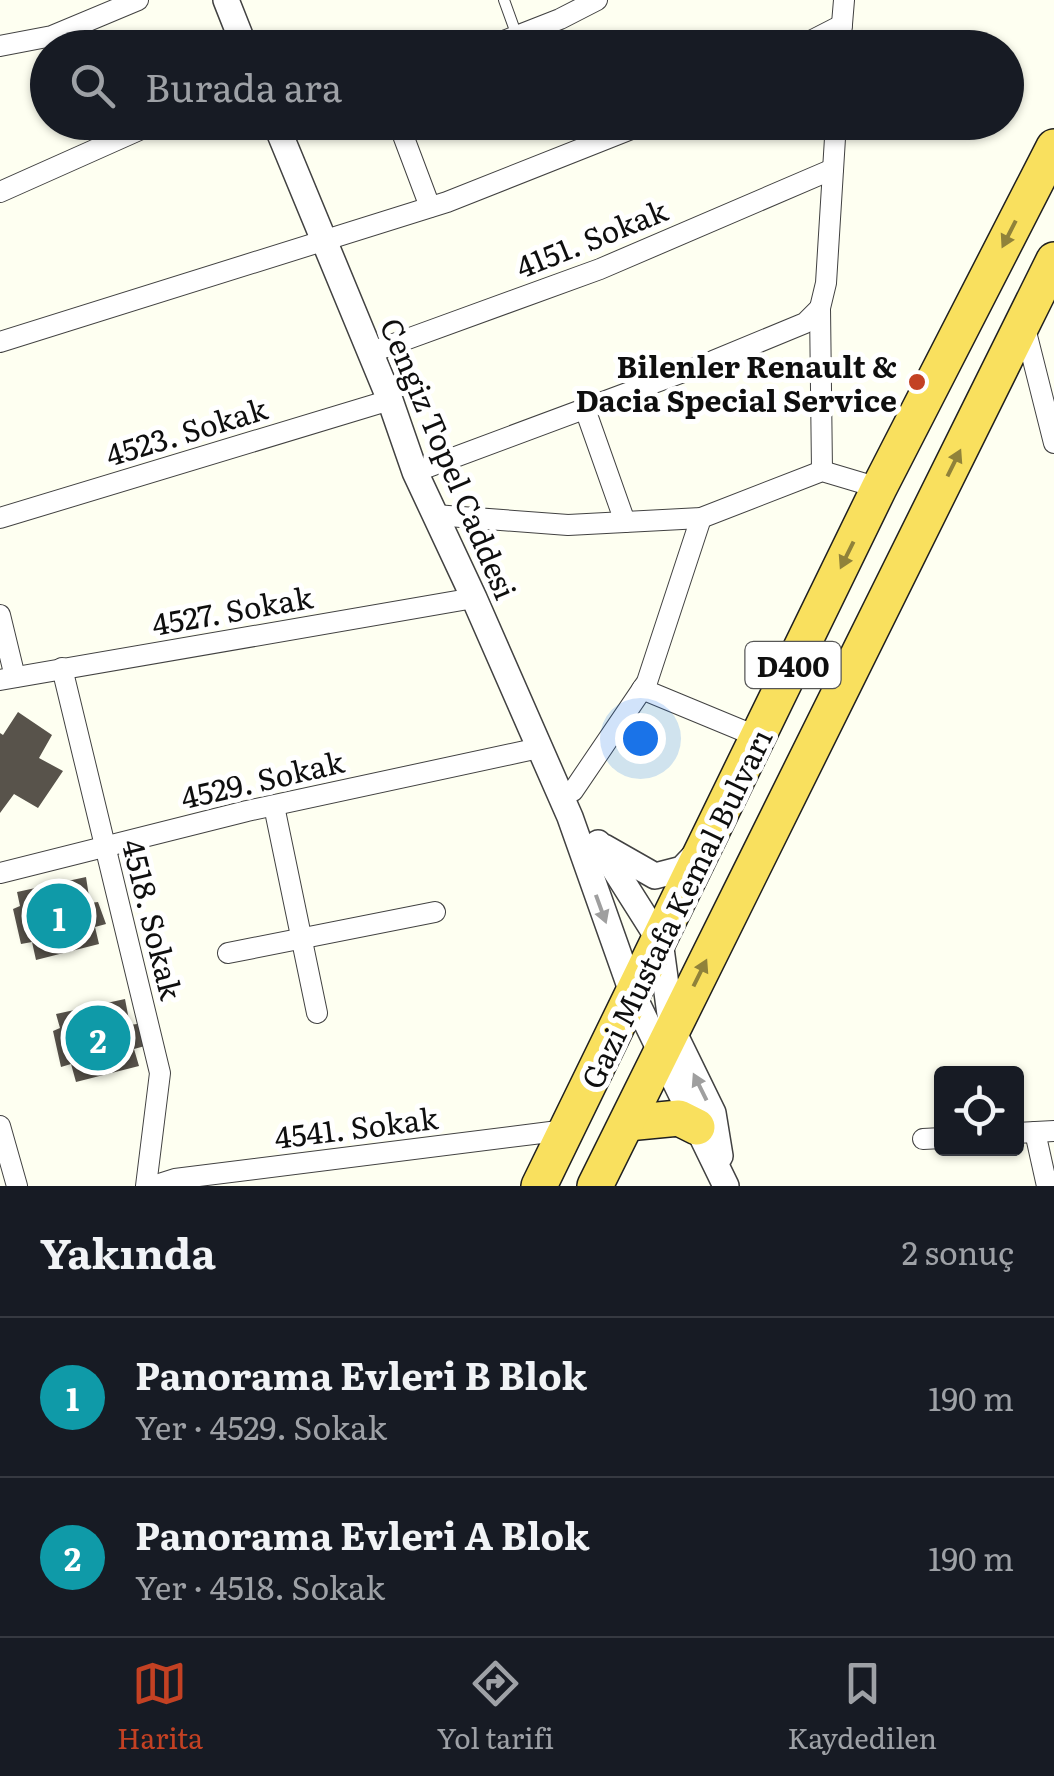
<!DOCTYPE html>
<html lang="tr">
<head>
<meta charset="utf-8">
<style>
  :root { --surface:#171b24; --page:#20242c; --text:#f1f3f6; --muted:#9ea1a6; --line:#363941; --accent:#c34123 }
  body { margin:0; font-family:Literata,serif; background:var(--page); color:var(--text) }
  .controls { position:absolute; right:30px; bottom:30px; display:grid; overflow:hidden; border-radius:10px; box-shadow:0 2px 8px #0004 }
  .controls button { width:90px; height:90px; display:grid; place-items:center; padding:0; border:0; border-bottom:2px solid var(--line); background:var(--surface); color:var(--text); font:50px sans-serif }
  .you { position:absolute; left:640px; top:738px; width:35px; height:35px; margin:-25px; border:8px solid #fff; border-radius:50%; background:#1a73e8; box-shadow:0 0 0 15px #1a73e833 }
  .badge { display:grid; place-items:center; width:65px; height:65px; border-radius:50%; background:var(--accent); color:#fff; font-size:32px; font-weight:700 }
  .pin { position:absolute; translate:-50% -50%; border:5px solid #fff; box-shadow:0 2px 10px #0006 }
  .list { margin:0; padding:0; list-style:none }
  h2 { display:flex; justify-content:space-between; align-items:center; height:130px; margin:0; padding:0 40px; font-size:42px }
  h2 small { font-size:32px; font-weight:400; color:var(--muted) }
  .list li { display:grid; grid-template-columns:65px 1fr auto; gap:30px; align-items:center; box-sizing:border-box; height:160px; padding:0 40px; border-top:2px solid var(--line) }
  .list b { display:block; font-size:38px; white-space:nowrap }
  .list p { margin:0; font-size:32px; white-space:nowrap; color:var(--muted) }
  .list em { font-size:32px; font-style:normal; color:var(--muted) }
  .icon { flex:none; width:55px; height:55px; fill:none; stroke:currentColor; stroke-width:2; stroke-linecap:round; stroke-linejoin:round }
  .map { position:relative; flex:none; width:1054px; height:1186px; overflow:hidden }
  .search { position:absolute; background:var(--surface); box-shadow:0 2px 8px #0004; left:30px; right:30px; top:30px; height:110px; display:flex; align-items:center; gap:25px; box-sizing:border-box; padding:0 35px; border-radius:55px; color:var(--muted); font-size:38px }
  .sheet { height:450px; background:var(--surface) }
  nav { display:flex; justify-content:space-around; align-items:center; box-sizing:border-box; height:140px; border-top:2px solid var(--line); background:var(--surface); font-size:28px; color:var(--muted) }
  nav a { display:grid; justify-items:center; gap:5px }
  nav .on { color:var(--accent) }
  .map>svg:first-child { display:block }
</style>
</head>
<body>
<div class="map">
<svg width="1054" height="1186" viewBox="0 0 1054 1186">
  <rect width="100%" height="100%" fill="#fefff1"/>
  <g fill="#58534b">
    <path d="M18,712L52,735L39,758L63,771L38,808L14,794L0,813V733L3,735Z"/>
    <path d="M86,877L90,903L98,902L106,924L95,927L99,944L36,960L32,942L21,944L13,909L20,906L17,892Z"/>
    <path d="M125,999L130,1025L137,1024L145,1046L134,1049L139,1066L76,1082L71,1064L61,1067L53,1031L60,1028L56,1014Z"/>
  </g>
  <g fill="none" stroke-linecap="round" stroke-linejoin="round">
    <defs>
      <path id="service" d="M504,0L517,36"/>
      <g id="minor">
        <path d="M0,46L52,36L138,0"/>
        <path d="M486,48L560,19L597,0"/>
        <path d="M797,48L842,25"/>
        <path d="M840,48L844,0"/>
        <path d="M398,122L430,207"/>
        <path d="M0,192L157,122"/>
        <path d="M1024,324L1054,443"/>
        <path d="M0,342L447,202L649,122"/>
        <path d="M369,353L600,269L833,169"/>
        <path d="M585,409L625,522"/>
        <path d="M822,471L820,308L826,283L836,122"/>
        <path d="M415,472L713,361L805,323L820,308"/>
        <path d="M435,515L568,525L701,518L822,471L879,488"/>
        <path d="M0,518L390,400"/>
        <path d="M0,615L15,677"/>
        <path d="M62,668L160,1073L146,1186"/>
        <path d="M0,680L474,598"/>
        <path d="M642,689L758,737"/>
        <path d="M558,792L573,791L647,682L701,518"/>
        <path d="M274,806L317,1013"/>
        <path d="M0,873L247,811L539,748"/>
        <path d="M228,953L435,912"/>
        <path d="M0,1126L17,1186"/>
        <path d="M1035,1132L1047,1186"/>
        <path d="M1016,1133L1054,1131"/>
        <path d="M923,1139L942,1138"/>
        <path d="M153,1186L175,1179L566,1130"/>
      </g>
      <g id="tertiary">
        <path d="M226,0L245,48"/>
        <path d="M275,122L390,400L415,472L474,598L570,817L633,995L726,1186"/>
        <path d="M598,843L660,941L672,1029L713,1113L720,1156"/>
        <path d="M604,847L655,876L682,869L698,852"/>
      </g>
      <g id="trunk">
        <path d="M627,1123L679,1118L697,1127"/>
        <path d="M539,1186L879,488L1054,147"/>
        <path d="M595,1186L1054,260"/>
      </g>
    </defs>
    <use href="#service" stroke="#424242" stroke-width="12"/>
    <use href="#minor" stroke="#424242" stroke-width="22"/>
    <use href="#tertiary" stroke="#424242" stroke-width="28"/>
    <use href="#trunk" stroke="#202020" stroke-width="38"/>
    <use href="#service" stroke="#fff" stroke-width="10"/>
    <use href="#minor" stroke="#fff" stroke-width="20"/>
    <use href="#tertiary" stroke="#fff" stroke-width="25"/>
    <use href="#trunk" stroke="#f9e05e" stroke-width="35"/>
  </g>
  <defs><path id="oneway-solid" d="M-6-.8H1V-3.2L6.5 0L1 3.2V.8H-6Z" transform="scale(2.5)"/></defs>
  <g fill="#90823a">
    <use href="#oneway-solid" transform="translate(1009 234) rotate(117)"/>
    <use href="#oneway-solid" transform="translate(954 463) rotate(-64)"/>
    <use href="#oneway-solid" transform="translate(847 555) rotate(116)"/>
    <use href="#oneway-solid" transform="translate(700 973) rotate(-64)"/>
  </g>
  <g fill="#9f9f9f">
    <use href="#oneway-solid" transform="translate(601 909) rotate(70)"/>
    <use href="#oneway-solid" transform="translate(700 1087) rotate(-116)"/>
  </g>
  <circle fill="#c34123" stroke="#fff" stroke-width="4" cx="917" cy="382" r="10"/>
  <g text-anchor="middle" dominant-baseline="central" stroke-width="10" stroke-linejoin="round" paint-order="stroke">
    <rect fill="#fff" stroke="#575757" stroke-width="2.5" x="745.5" y="642" width="95" height="46" rx="8"/>
    <g font-size="28" font-weight="bold" fill="#0f0f0f">
      <text x="793" y="665">D400</text>
    </g>
    <g font-size="30" fill="#0f0f0f" stroke="#fff">
      <text transform="translate(591 237) rotate(-22)">4151. Sokak</text>
      <text transform="translate(186 430) rotate(-17)">4523. Sokak</text>
      <text transform="translate(450 458) rotate(67)">Cengiz Topel Caddesi</text>
      <text transform="translate(232 609) rotate(-10)">4527. Sokak</text>
      <text transform="translate(262 778) rotate(-13)">4529. Sokak</text>
      <text transform="translate(675 908) rotate(-64)">Gazi Mustafa Kemal Bulvarı</text>
      <text transform="translate(154 919) rotate(76)">4518. Sokak</text>
      <text transform="translate(356 1126) rotate(-7)">4541. Sokak</text>
    </g>
    <g font-size="30" font-weight="bold" fill="#0f0f0f" stroke="#fff" text-anchor="end">
      <text x="897" y="365">Bilenler Renault &amp;<tspan x="897" dy="34">Dacia Special Service</tspan></text>
    </g>
  </g>
</svg>
<div class="controls">
<button><svg class="icon" aria-label="locate" viewBox="0 0 24 24"><circle cx="12" cy="12" r="6"/><path d="M12 2v4M12 18v4M2 12h4M18 12h4"/></svg></button>
</div>
<div class="you"></div>
<div class="pin badge" style="left:59px;top:916px;background:#0f9aa8">1</div>
<div class="pin badge" style="left:98px;top:1038px;background:#0f9aa8">2</div>
<div class="search"><svg class="icon" aria-label="search" viewBox="0 0 24 24"><circle cx="10" cy="10" r="6"/><path d="M15 15l6 6"/></svg>Burada ara</div>
</div>
<section class="sheet">
<h2>Yakında<small>2 sonuç</small></h2>
<ul class="list">
<li><span class="badge" style="background:#0f9aa8">1</span><div><b>Panorama Evleri B Blok</b><p>Yer · 4529. Sokak</p></div><em>190 m</em></li>
<li><span class="badge" style="background:#0f9aa8">2</span><div><b>Panorama Evleri A Blok</b><p>Yer · 4518. Sokak</p></div><em>190 m</em></li>
</ul>
</section>
<nav>
<a class="on"><svg class="icon" aria-label="map" viewBox="0 0 24 24"><path d="M3 6l6-2 6 2 6-2v14l-6 2-6-2-6 2zM9 4v14M15 6v14"/></svg>Harita</a>
<a><svg class="icon" aria-label="directions" viewBox="0 0 24 24"><path d="M12 3l9 9-9 9-9-9zM9 14v-3h6M13 9l2 2-2 2"/></svg>Yol tarifi</a>
<a><svg class="icon" aria-label="saved" viewBox="0 0 24 24"><path d="M7 4h10v16l-5-4-5 4z"/></svg>Kaydedilen</a>
</nav>
</body>
</html>
